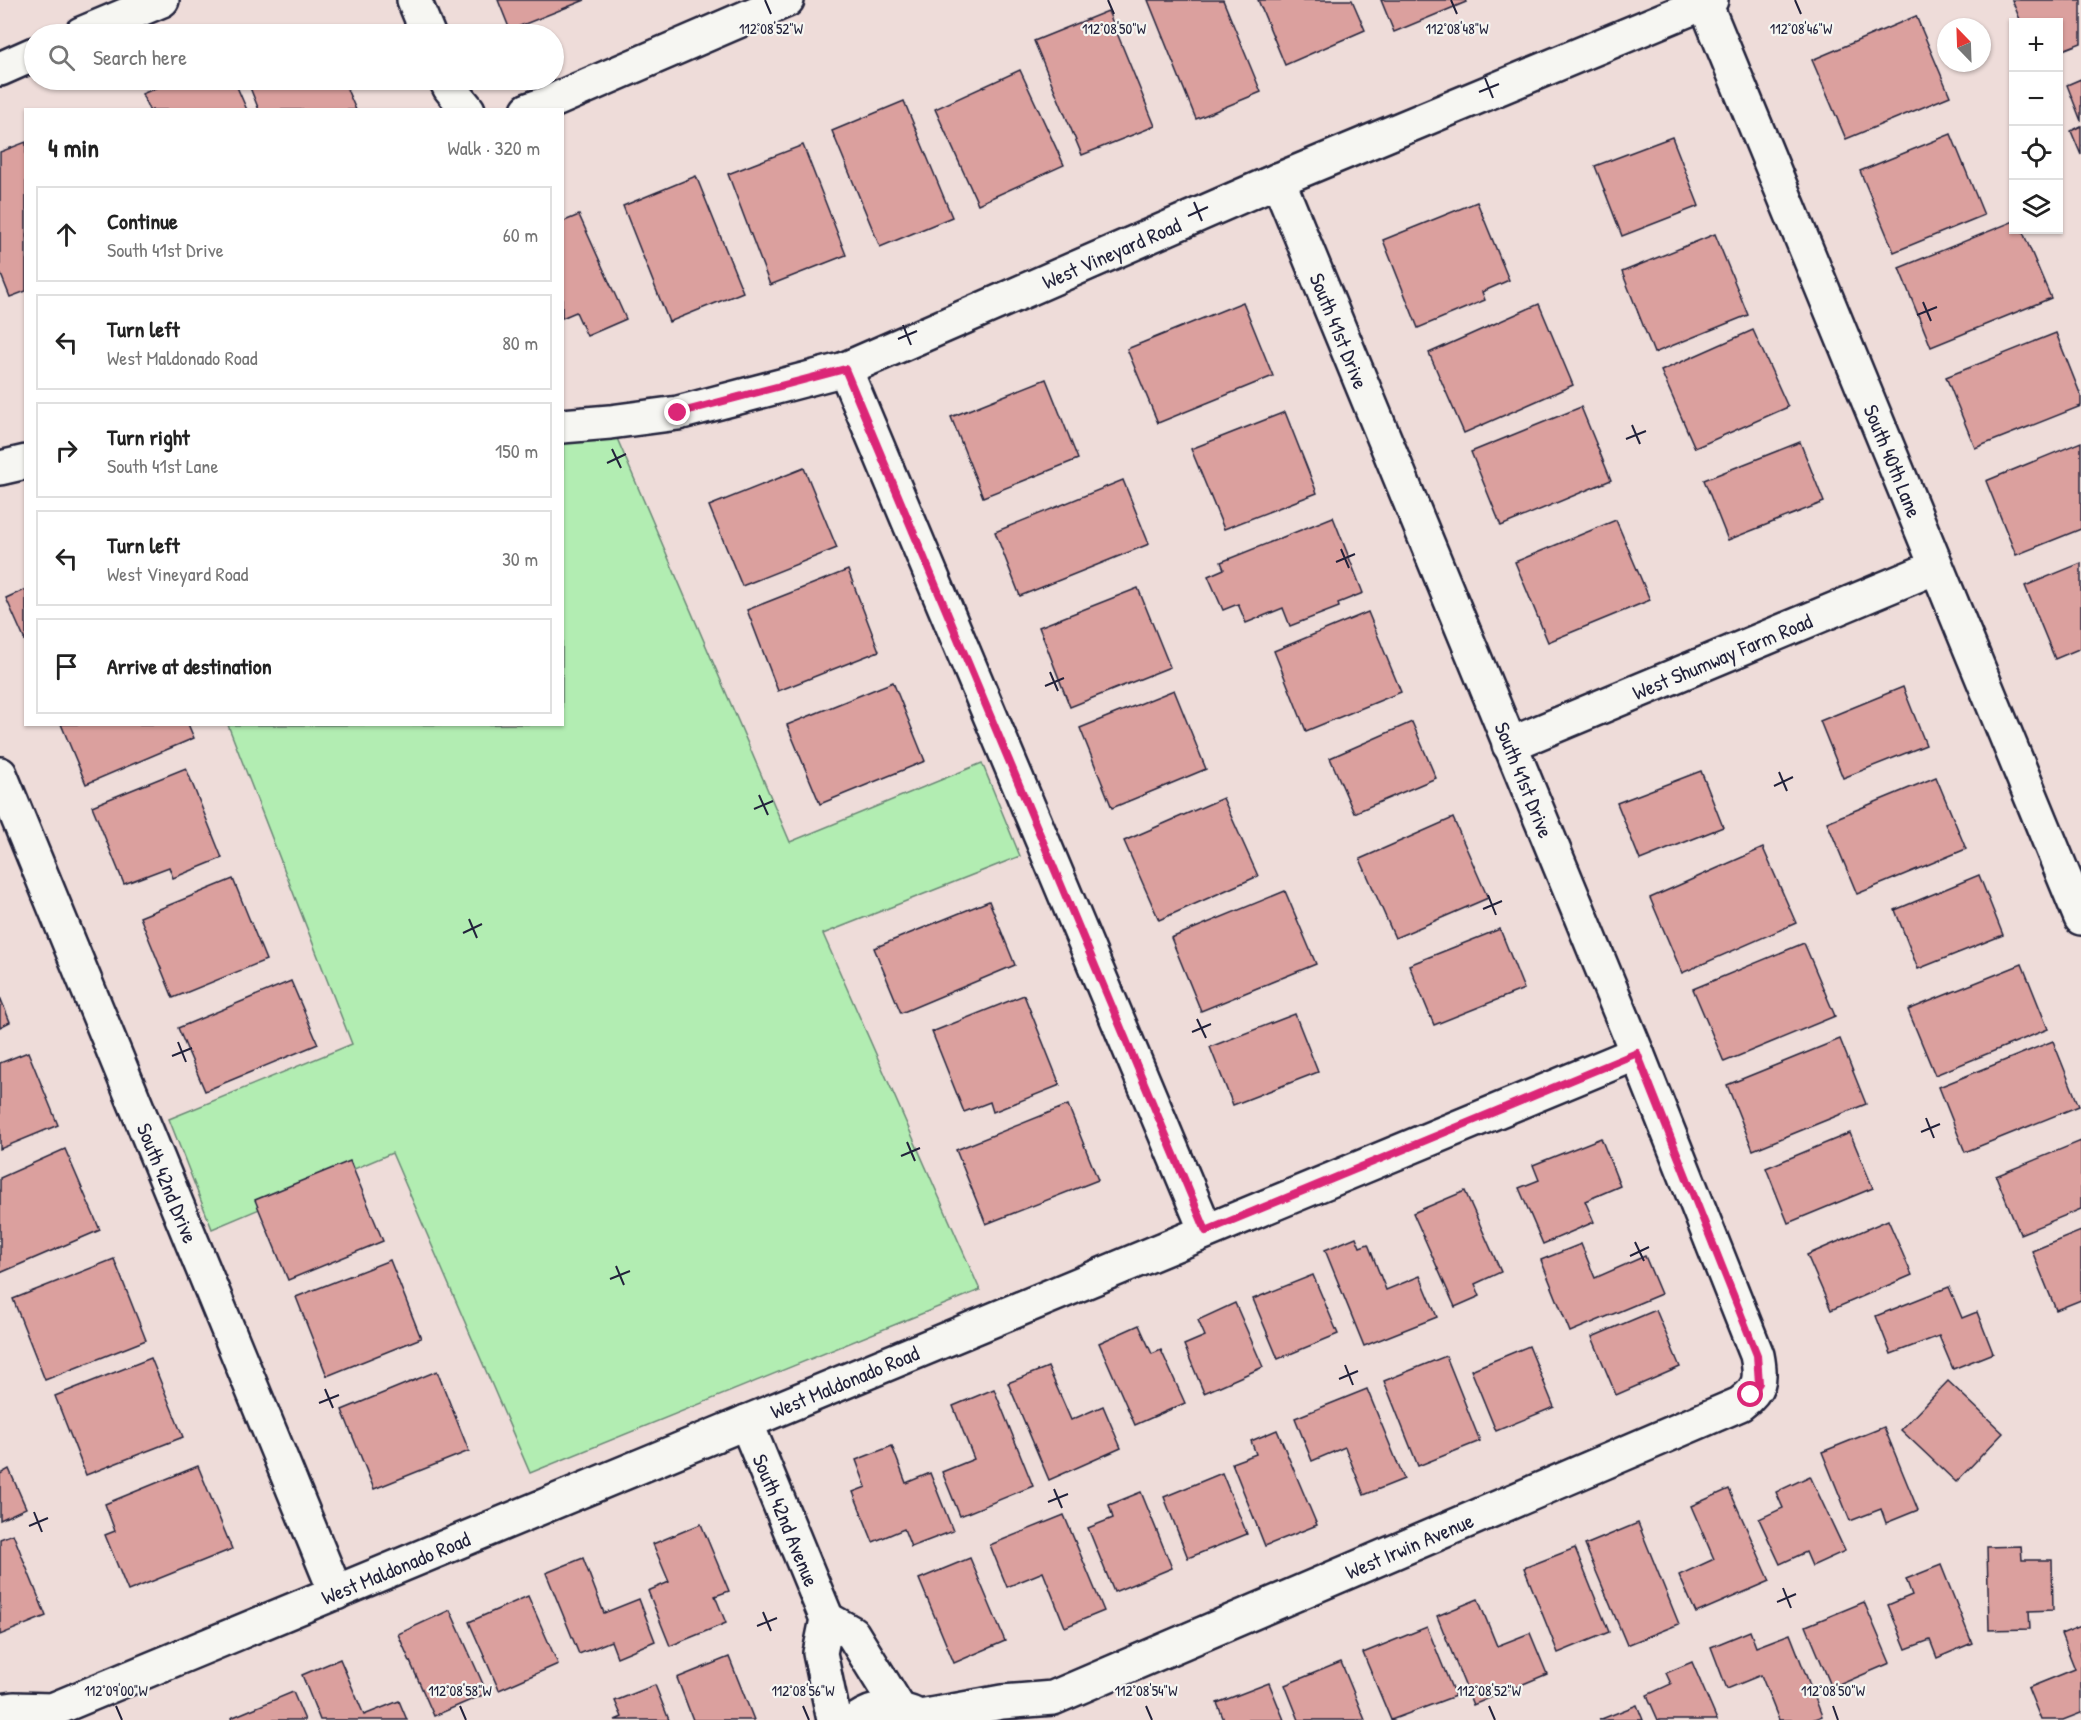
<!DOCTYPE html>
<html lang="en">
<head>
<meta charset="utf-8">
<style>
  :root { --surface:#fff; --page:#f2f2f2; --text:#222; --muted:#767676; --line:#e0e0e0 }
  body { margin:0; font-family:"Patrick Hand",sans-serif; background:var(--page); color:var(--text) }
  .controls { position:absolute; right:18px; top:18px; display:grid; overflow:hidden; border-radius:0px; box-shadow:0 2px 4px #0004 }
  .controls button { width:54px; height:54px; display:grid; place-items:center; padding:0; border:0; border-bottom:2px solid var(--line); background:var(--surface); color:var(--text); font:30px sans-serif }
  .compass { position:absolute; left:1937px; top:18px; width:54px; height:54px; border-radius:50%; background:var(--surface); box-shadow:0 2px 4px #0004; rotate:337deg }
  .stop { position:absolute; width:18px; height:18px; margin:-14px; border:4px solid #db2777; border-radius:50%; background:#fff }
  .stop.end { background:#db2777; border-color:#fff; box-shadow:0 2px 6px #0008 }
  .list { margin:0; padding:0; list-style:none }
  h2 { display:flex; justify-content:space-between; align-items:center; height:78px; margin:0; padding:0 24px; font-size:26px }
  h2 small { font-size:20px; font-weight:400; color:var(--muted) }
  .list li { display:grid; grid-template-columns:39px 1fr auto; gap:18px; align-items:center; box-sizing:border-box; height:96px; margin:0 12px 12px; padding:0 12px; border:2px solid var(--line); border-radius:0px }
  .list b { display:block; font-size:22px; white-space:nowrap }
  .list p { margin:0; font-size:20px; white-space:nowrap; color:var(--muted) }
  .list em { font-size:20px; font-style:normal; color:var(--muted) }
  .icon { flex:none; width:33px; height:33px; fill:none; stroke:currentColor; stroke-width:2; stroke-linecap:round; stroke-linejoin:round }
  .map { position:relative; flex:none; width:2081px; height:1720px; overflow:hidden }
  .search { position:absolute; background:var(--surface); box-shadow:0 2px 4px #0004; left:24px; top:24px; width:540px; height:66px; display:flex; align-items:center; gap:15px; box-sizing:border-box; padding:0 21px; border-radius:33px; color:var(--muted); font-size:22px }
  .panel { position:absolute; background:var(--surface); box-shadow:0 2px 4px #0004; left:24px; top:108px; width:540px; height:618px; border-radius:0px }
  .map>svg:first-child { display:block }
</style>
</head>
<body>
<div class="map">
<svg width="2081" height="1720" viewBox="0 0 2081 1720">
  <rect width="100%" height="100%" fill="#eedcd9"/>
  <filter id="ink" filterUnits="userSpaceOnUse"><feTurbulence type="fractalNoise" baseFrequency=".0167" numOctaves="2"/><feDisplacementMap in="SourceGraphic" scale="12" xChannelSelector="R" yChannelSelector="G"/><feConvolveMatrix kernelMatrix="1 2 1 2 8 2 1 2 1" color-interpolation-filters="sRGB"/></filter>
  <g filter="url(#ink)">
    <path fill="#b2edb2" stroke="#6a8876" stroke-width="1.5" d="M610,422L790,842L982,763L1020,856L823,934L980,1290L530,1473L392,1153L212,1229L169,1119L352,1044L228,725L562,724L563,426Z"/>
    <g fill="#dba09e" stroke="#22223b" stroke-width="1.5">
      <path d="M498,0H585L510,30Z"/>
      <path d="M1148,0H1223L1261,92L1196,119Z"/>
      <path d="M1258,0H1352L1365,30L1285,65Z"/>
      <path d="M1381,0H1465L1466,2L1394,32Z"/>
      <path d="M2012,0H2081V43L2058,52V22H2021Z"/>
      <path d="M1108,11L1155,126L1082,155L1034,41Z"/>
      <path d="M1916,16L1950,96L1846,139L1812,60Z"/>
      <path d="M319,23L324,34H292Z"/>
      <path d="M1020,70L1064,165L978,204L935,109Z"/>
      <path d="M2081,79V121L2067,85Z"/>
      <path d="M175,80H234L247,110H149L142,94Z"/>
      <path d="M247,80H343L356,110H259Z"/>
      <path d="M904,101L952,217L880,247L832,131Z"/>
      <path d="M2081,126V155L2071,131Z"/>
      <path d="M1951,134L1984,215L1894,252L1860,171Z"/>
      <path d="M1672,137L1699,206L1622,236L1595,166Z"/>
      <path d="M26,142V291L10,297L0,272V152Z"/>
      <path d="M803,145L846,255L770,285L728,174Z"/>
      <path d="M696,176L743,292L669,322L623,206Z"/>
      <path d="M1477,202L1509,280L1482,292L1485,300L1418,328L1383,240Z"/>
      <path d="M579,215L626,319L587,336L576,312L562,318V222Z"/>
      <path d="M2014,221V230H2022L2051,298L1931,347L1899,268Z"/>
      <path d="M1715,234L1748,315L1654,353L1622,272Z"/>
      <path d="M1243,302L1273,376L1158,423L1127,349Z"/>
      <path d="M1539,304L1573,385L1464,433L1429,353Z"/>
      <path d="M1753,330L1788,407L1695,448L1661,371Z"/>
      <path d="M2056,333L2081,396V406L1975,448L1946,377Z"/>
      <path d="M1046,379L1078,459L983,497L951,417Z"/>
      <path d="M1581,407L1611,480L1501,526L1471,452Z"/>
      <path d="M1285,412L1317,493L1224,529L1191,449Z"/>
      <path d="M1800,442L1824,502L1728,540L1704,480Z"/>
      <path d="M2081,442V529L2016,555L1986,481Z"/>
      <path d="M804,468L837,548L742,586L709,506Z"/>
      <path d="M1123,480L1149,544L1020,596L995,532Z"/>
      <path d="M1333,517L1363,593L1338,603L1339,607L1290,626L1283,608L1246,623L1238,604L1223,610L1208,576L1224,569L1221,562Z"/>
      <path d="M1616,520L1650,600L1548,642L1515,562Z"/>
      <path d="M2081,563V648L2055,659L2025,586Z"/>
      <path d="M848,570L879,651L778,691L747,610Z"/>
      <path d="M1138,588L1170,667L1070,707L1039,627Z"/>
      <path d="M26,589V643L6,598Z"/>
      <path d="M1368,612L1401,692L1306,731L1274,651Z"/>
      <path d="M893,682L925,761L820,804L787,725Z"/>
      <path d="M1903,687L1926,745L1843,778L1820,721Z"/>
      <path d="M1174,690L1206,769L1112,808L1080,728Z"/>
      <path d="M1412,722L1436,778L1354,813L1330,758Z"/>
      <path d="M61,724H188L194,738L86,784Z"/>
      <path d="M186,768L222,858L173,878L169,867L124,884L92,806Z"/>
      <path d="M1701,771L1723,827L1640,860L1617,803Z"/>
      <path d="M1936,777L1966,849L1857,894L1827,822Z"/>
      <path d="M1223,798L1258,876L1159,920L1124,841Z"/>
      <path d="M1453,818L1488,898L1395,938L1360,859Z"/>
      <path d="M1763,848L1796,923L1682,973L1650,898Z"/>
      <path d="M1979,875L2003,935L1918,969L1895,910Z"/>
      <path d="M233,879L266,960L173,998L140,917Z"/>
      <path d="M1285,891L1316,964L1201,1011L1171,938Z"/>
      <path d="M989,901L1015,965L901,1013L874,948Z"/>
      <path d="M1500,929L1524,989L1434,1025L1409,965Z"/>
      <path d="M1804,943L1835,1016L1724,1062L1693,989Z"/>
      <path d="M2022,964L2048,1029L1935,1075L1908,1010Z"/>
      <path d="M291,981L318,1044L205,1091L178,1028Z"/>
      <path d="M1024,995L1060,1085L993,1112L990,1102L964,1112L932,1032Z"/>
      <path d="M0,997L10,1022L0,1027Z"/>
      <path d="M1295,1014L1318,1072L1233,1105L1210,1047Z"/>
      <path d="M1840,1039L1866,1104L1753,1150L1727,1085Z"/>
      <path d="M2053,1041L2079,1106L1965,1152L1939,1087Z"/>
      <path d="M28,1052L58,1125L0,1149V1063Z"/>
      <path d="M1068,1105L1098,1180L986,1224L956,1150Z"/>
      <path d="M1850,1133L1873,1188L1788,1223L1766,1168Z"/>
      <path d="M1601,1138L1620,1186L1585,1201L1594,1222L1543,1244L1519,1188L1539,1180L1533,1165Z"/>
      <path d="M2081,1141V1209L2020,1234L1996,1176Z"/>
      <path d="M65,1149L100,1230L0,1273V1178Z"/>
      <path d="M350,1161L383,1241L288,1280L255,1200Z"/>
      <path d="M1465,1191L1501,1272L1475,1284L1480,1296L1455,1307L1413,1213Z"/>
      <path d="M1888,1220L1912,1275L1831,1310L1807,1255Z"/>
      <path d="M2081,1231V1300L2056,1310L2032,1251Z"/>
      <path d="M1356,1237L1360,1247L1368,1244L1386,1290L1420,1276L1437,1317L1364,1346L1325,1250Z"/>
      <path d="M1581,1244L1595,1278L1645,1256L1661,1294L1570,1332L1541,1260Z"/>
      <path d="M114,1259L146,1340L45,1380L13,1299Z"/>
      <path d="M390,1260L421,1338L327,1376L296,1297Z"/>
      <path d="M1313,1275L1338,1334L1278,1359L1253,1299Z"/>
      <path d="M1949,1287L1962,1318L1977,1312L1993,1353L1953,1369L1939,1336L1891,1354L1876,1316Z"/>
      <path d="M1235,1303L1263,1367L1204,1393L1184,1345L1205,1336L1198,1320Z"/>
      <path d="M1656,1310L1680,1367L1616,1395L1592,1337Z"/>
      <path d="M1139,1325L1152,1354L1161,1350L1185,1403L1135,1425L1099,1343Z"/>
      <path d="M1529,1346L1554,1407L1496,1431L1471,1370Z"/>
      <path d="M1446,1356L1480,1441L1418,1466L1384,1381Z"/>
      <path d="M151,1358L183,1437L86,1475L55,1396Z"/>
      <path d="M1048,1367L1071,1420L1103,1406L1121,1448L1049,1480L1008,1383Z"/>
      <path d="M437,1371L469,1451L374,1489L342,1410Z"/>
      <path d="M1948,1381L2003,1433L1956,1482L1901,1430Z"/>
      <path d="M994,1389L1033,1486L960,1516L942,1472L974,1459L953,1406Z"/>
      <path d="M1367,1389L1404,1479L1364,1495L1345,1447L1312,1461L1295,1418Z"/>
      <path d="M1884,1427L1918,1510L1886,1523L1881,1509L1850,1521L1822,1452Z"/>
      <path d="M1277,1430L1317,1525L1265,1546L1232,1463L1256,1454L1251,1441Z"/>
      <path d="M892,1446L906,1483L930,1473L953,1531L911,1547L904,1529L873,1542L853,1492L866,1487L856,1460Z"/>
      <path d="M198,1466L232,1549L128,1591L105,1535L115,1531L105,1504Z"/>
      <path d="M9,1469L26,1508L0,1520V1474Z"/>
      <path d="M1222,1473L1247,1534L1188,1558L1164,1497Z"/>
      <path d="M1810,1476L1845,1551L1812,1566L1806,1552L1780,1564L1759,1519L1783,1508L1776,1492Z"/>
      <path d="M1729,1489L1770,1581L1696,1613L1679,1575L1714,1559L1691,1506Z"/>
      <path d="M1141,1492L1172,1568L1114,1592L1088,1528L1113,1518L1109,1505Z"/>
      <path d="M1064,1515L1104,1611L1065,1627L1043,1572L1007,1587L990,1545Z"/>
      <path d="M1638,1523L1679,1624L1627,1645L1585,1545Z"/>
      <path d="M701,1524L729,1591L715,1596L726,1623L670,1646L648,1591L669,1582L653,1544Z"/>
      <path d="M13,1534L46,1616L0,1635V1539Z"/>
      <path d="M2021,1546L2022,1560H2052L2053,1610L2029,1611L2030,1629L1989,1630L1987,1547Z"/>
      <path d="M1575,1548L1609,1632L1558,1653L1524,1568Z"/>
      <path d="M583,1558L604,1613L639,1599L655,1641L617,1657L611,1641L579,1654L546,1573Z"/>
      <path d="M970,1558L1005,1641L954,1663L919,1579Z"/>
      <path d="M1941,1565L1972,1643L1937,1658L1930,1640L1906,1649L1888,1605L1912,1595L1906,1579Z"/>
      <path d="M528,1596L558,1664L499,1690L469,1622Z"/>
      <path d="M1478,1599L1497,1646L1530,1633L1547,1674L1473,1705L1437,1616Z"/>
      <path d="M1864,1602L1890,1663L1832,1688L1806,1626Z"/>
      <path d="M450,1610L487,1693L434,1716L398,1634Z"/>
      <path d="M2081,1626V1713L2063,1720H2041L2028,1688L2075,1669L2061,1634Z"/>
      <path d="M1427,1627L1455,1696L1391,1720L1363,1653Z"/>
      <path d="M1750,1631L1756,1647L1790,1634L1822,1716L1812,1720H1779L1761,1675L1727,1689L1711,1647Z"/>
      <path d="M729,1657L754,1720H693L677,1678Z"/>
      <path d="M340,1659L364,1715L399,1701L407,1720H320L302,1675Z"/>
      <path d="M1341,1662L1365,1720H1299L1285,1685Z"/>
      <path d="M1692,1662L1717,1720H1658L1647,1695L1671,1684L1666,1673Z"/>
      <path d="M1269,1683L1284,1720H1224L1217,1703Z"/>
      <path d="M655,1685L669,1720H615L622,1717L615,1701Z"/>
      <path d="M293,1692L305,1720H232L231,1718Z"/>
      <path d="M1637,1705L1643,1720H1599Z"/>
    </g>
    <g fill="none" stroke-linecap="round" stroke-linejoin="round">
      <defs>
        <g id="street">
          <path d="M414,0L428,34"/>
          <path id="s1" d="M1705,3L2081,918"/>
          <path d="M81,34L162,0"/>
          <path d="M0,69L34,54"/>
          <path d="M446,80L450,88L468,110"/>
          <path d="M528,110L548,103L787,0"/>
          <path d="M845,369L1206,1231"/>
          <path id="s2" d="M1509,745L1936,567"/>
          <path id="s3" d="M0,774L336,1593"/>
          <path id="s4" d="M746,1422L827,1619L820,1653L834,1720"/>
          <path d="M827,1619L852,1633L899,1709"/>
          <path id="s5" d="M0,1711L14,1709L52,1710L1637,1053"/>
          <path id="s6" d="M920,1717L1002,1702L1053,1698L1740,1404C1760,1389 1762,1380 1757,1355L1637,1053L1278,180"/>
          <path d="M857,1720C875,1707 897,1706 917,1716"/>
        </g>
        <g id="secondary">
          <path id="s7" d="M562,426L610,422L678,413L845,369L1278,180L1711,0"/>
          <path d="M0,468L26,462"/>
        </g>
      </defs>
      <use href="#street" stroke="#22223b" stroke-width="38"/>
      <use href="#secondary" stroke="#22223b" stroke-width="38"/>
      <use href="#street" stroke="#f6f6f2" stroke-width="33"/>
      <use href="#secondary" stroke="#f6f6f2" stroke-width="33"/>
    </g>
  </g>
  <g fill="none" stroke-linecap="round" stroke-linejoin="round" filter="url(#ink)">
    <path stroke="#db2777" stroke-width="8" d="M678,413L845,369L1206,1231L1637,1053L1757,1355L1759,1383L1751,1395"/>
  </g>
  <path fill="none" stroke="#22223b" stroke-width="2" d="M765,0L771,14M1108,0L1114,14M1451,0L1457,14M1795,0L1801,14M1485,78L1493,98M1479,92L1499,84M1194,202L1202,221M1188,216L1208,207M1923,302L1931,321M1917,315L1937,307M903,325L911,345M898,339L917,331M1632,425L1640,444M1626,439L1646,431M612,449L621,468M607,463L626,454M1341,549L1349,568M1336,562L1355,554M1050,672L1058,691M1045,686L1064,678M1779,772L1787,791M1774,786L1793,777M759,795L768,815M754,809L773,801M1488,895L1496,915M1483,909L1502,901M469,919L477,938M463,933L482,924M1197,1019L1206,1038M1192,1032L1211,1024M178,1042L186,1062M172,1056L192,1048M1926,1118L1934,1138M1921,1132L1940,1124M907,1142L915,1161M901,1156L920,1148M1635,1242L1644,1261M1630,1256L1649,1247M616,1266L624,1285M610,1279L630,1271M1345,1365L1353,1385M1339,1379L1358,1371M325,1389L333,1408M319,1403L339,1395M1054,1489L1062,1508M1048,1502L1068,1494M34,1512L42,1532M29,1526L48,1518M1783,1588L1791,1608M1777,1602L1796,1594M763,1612L771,1631M757,1626L777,1618M116,1706L122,1720M460,1706L466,1720M803,1706L809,1720M1146,1706L1152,1720M1489,1706L1495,1720M1833,1706L1838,1720"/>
  <g text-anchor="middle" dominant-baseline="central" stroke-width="4.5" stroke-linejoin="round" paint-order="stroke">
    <g font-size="21" fill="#22223b" stroke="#f6f6f2">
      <text stroke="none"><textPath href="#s7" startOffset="580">West Vineyard Road</textPath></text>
      <text transform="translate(1339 331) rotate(68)">South 41st Drive</text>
      <text stroke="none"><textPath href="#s1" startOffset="495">South 40th Lane</textPath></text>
      <text stroke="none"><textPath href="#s2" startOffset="231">West Shumway Farm Road</textPath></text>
      <text transform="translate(1524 780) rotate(68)">South 41st Drive</text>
      <text stroke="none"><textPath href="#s3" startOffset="442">South 42nd Drive</textPath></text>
      <text stroke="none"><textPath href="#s5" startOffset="910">West Maldonado Road</textPath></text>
      <text stroke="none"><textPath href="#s4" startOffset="106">South 42nd Avenue</textPath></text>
      <text stroke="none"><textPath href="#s6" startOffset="522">West Irwin Avenue</textPath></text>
      <text stroke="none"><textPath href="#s5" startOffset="424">West Maldonado Road</textPath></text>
    </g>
  </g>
  <g font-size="15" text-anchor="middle" fill="#22223b" stroke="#f6f6f2" stroke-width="4.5" stroke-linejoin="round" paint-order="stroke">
    <text x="771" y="34">112°08'52"W</text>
    <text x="1114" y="34">112°08'50"W</text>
    <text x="1457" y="34">112°08'48"W</text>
    <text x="1801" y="34">112°08'46"W</text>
    <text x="116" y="1696">112°09'00"W</text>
    <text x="460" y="1696">112°08'58"W</text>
    <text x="803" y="1696">112°08'56"W</text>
    <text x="1146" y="1696">112°08'54"W</text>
    <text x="1489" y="1696">112°08'52"W</text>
    <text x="1833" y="1696">112°08'50"W</text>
  </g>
</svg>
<div class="controls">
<button>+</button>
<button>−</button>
<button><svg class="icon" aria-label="locate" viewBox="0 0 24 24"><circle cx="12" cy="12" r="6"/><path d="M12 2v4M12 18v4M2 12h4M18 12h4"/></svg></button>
<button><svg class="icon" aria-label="layers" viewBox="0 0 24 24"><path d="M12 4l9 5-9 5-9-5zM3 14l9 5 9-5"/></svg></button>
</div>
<svg class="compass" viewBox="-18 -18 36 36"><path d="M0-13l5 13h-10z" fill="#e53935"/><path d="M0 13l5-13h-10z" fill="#767676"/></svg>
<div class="stop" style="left:1751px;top:1395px"></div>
<div class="stop end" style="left:678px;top:413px"></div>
<div class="search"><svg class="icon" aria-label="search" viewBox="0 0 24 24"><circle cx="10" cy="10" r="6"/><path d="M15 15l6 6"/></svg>Search here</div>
<section class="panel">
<h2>4 min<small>Walk · 320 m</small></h2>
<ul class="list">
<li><svg class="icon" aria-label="ahead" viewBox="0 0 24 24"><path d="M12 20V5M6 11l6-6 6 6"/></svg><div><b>Continue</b><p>South 41st Drive</p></div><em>60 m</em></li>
<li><svg class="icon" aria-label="left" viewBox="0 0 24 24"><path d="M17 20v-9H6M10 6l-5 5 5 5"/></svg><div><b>Turn left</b><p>West Maldonado Road</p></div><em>80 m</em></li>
<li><svg class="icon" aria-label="right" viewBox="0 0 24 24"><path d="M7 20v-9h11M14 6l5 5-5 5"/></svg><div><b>Turn right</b><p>South 41st Lane</p></div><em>150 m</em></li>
<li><svg class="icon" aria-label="left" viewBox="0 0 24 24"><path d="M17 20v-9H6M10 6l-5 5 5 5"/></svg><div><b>Turn left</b><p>West Vineyard Road</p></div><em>30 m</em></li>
<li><svg class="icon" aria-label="arrive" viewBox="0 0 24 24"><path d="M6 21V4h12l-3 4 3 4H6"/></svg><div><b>Arrive at destination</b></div></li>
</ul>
</section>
</div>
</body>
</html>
